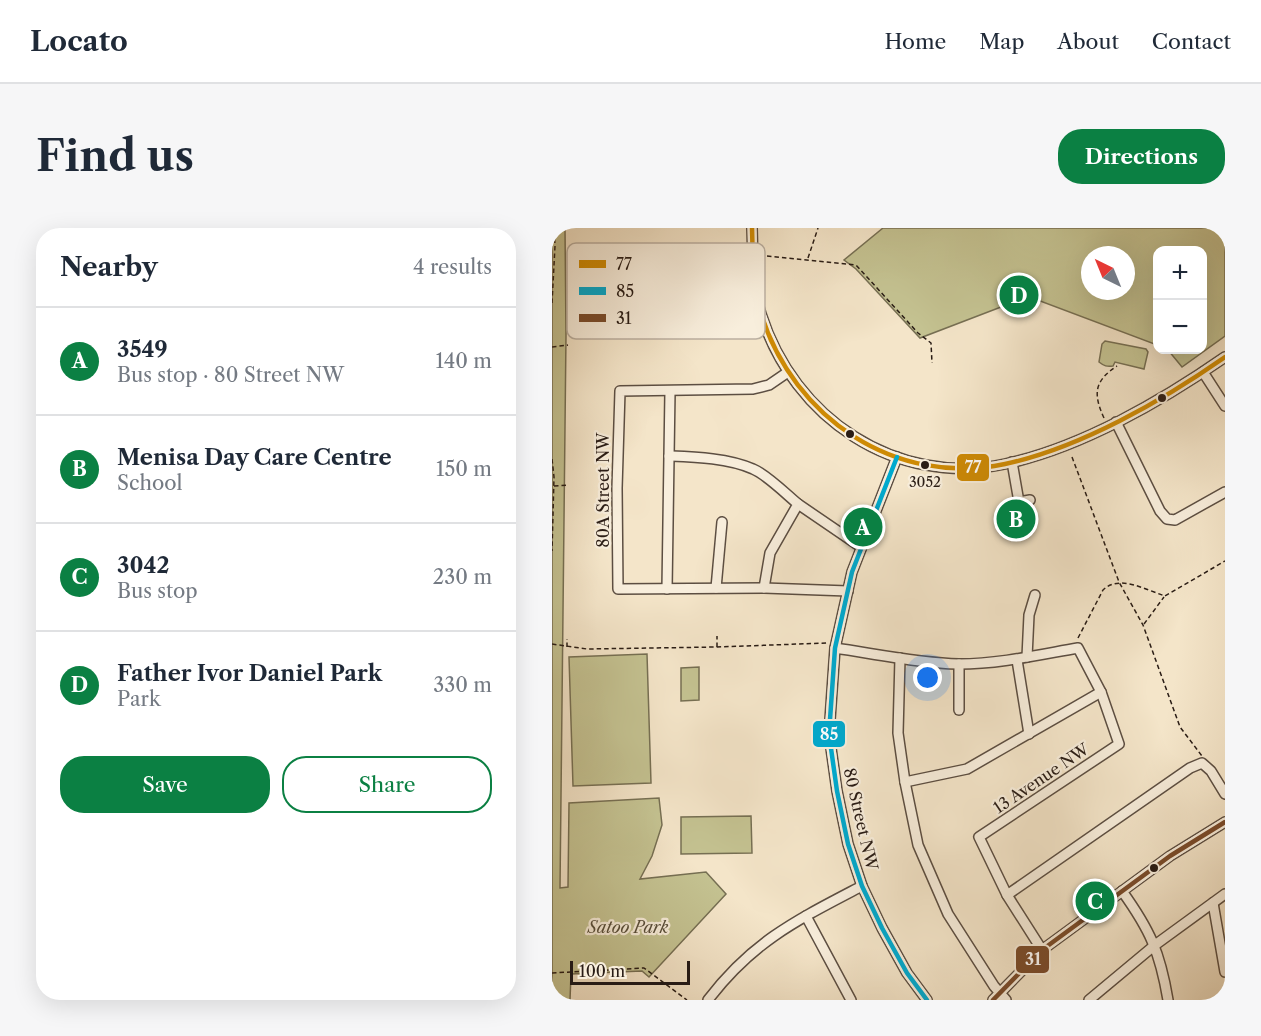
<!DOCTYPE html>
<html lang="en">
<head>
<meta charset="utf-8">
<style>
  :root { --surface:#fff; --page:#f6f6f7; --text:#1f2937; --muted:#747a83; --line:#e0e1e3; --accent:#0b8043 }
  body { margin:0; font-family:"Libre Caslon Text",serif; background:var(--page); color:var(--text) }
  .controls { position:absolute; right:18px; top:18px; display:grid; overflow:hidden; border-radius:12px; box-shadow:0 6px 24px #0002 }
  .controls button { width:54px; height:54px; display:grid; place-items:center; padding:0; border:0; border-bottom:2px solid var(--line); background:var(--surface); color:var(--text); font:30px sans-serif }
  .compass { position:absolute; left:529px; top:18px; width:54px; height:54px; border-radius:50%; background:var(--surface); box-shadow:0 6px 24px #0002; rotate:317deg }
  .scale { position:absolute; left:18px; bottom:15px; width:120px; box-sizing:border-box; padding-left:6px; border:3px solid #291c15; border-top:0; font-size:16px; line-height:21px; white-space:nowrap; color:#291c15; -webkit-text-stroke:4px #f8eedc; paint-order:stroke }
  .you { position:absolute; left:376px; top:450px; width:21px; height:21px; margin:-15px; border:4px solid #fff; border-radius:50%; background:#1a73e8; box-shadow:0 0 0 9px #1a73e833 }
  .badge { display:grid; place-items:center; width:39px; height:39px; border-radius:50%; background:var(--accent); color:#fff; font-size:20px; font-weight:700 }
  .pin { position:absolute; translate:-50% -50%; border:3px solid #fff; box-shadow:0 2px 6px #0006 }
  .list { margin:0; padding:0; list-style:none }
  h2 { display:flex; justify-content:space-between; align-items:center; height:78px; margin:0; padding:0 24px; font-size:26px }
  h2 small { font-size:20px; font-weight:400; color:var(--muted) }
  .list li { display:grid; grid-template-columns:39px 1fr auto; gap:18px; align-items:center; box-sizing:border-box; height:108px; padding:0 24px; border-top:2px solid var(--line) }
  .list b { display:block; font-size:22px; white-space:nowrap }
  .list p { margin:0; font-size:20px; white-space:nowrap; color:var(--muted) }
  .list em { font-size:20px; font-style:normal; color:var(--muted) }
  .actions { display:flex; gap:12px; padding:18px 24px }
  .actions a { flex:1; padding:14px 0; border:2px solid var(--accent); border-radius:24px; text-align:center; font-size:21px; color:var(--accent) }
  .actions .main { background:var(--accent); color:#fff }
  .map { position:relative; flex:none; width:673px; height:772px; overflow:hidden; border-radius:24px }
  header { display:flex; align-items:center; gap:36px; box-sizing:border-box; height:84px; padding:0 30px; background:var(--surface); border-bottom:2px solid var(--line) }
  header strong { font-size:28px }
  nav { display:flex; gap:33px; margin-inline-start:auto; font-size:21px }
  .intro { display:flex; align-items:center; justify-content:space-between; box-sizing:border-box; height:144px; padding:0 36px }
  h1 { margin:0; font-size:42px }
  .button { padding:15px 27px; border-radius:24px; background:var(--accent); color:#fff; font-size:21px; font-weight:700 }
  main { display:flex; gap:36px; padding:0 36px }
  aside { flex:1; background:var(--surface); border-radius:24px; box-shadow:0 6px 24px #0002 }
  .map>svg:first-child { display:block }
</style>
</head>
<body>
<header>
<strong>Locato</strong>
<nav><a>Home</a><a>Map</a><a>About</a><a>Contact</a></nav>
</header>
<div class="intro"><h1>Find us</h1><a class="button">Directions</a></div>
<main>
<aside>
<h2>Nearby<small>4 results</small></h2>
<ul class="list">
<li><span class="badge">A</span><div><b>3549</b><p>Bus stop · 80 Street NW</p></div><em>140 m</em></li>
<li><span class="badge">B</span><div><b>Menisa Day Care Centre</b><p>School</p></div><em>150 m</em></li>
<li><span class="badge">C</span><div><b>3042</b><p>Bus stop</p></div><em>230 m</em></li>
<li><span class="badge">D</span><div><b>Father Ivor Daniel Park</b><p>Park</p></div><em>330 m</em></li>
</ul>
<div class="actions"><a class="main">Save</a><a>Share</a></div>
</aside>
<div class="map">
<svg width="673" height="772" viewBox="0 0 673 772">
  <rect width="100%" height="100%" fill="#f4e5c9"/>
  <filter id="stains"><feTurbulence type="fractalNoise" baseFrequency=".00333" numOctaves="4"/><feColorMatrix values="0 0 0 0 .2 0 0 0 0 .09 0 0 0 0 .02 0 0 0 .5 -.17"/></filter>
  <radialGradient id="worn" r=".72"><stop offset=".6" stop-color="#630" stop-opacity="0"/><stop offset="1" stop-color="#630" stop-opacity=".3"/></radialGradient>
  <g fill="#c4c291" stroke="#766f53" stroke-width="1.5" fill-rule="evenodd">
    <path d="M0,0H13L14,107L8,660L16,659L17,575L107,570L110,597L100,628L88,651L154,644L174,666L97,749L90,743L19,746L18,772H0Z"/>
    <path d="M331,0H673V108L630,139L616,122H650V22H606L605,117L483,71L462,74L368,110L304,41L292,32ZM538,27H574V63H538Z"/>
    <path d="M553,113L594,121L596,124L592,141L563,134L561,138C555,139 552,138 547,134L550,116Z"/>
    <path d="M95,426L99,555L21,558L17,429Z"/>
    <path d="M147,439V472L129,473V440Z"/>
    <path d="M199,588L200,625L129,626V589Z"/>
  </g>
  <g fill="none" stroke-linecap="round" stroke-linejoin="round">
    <defs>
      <g id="minor">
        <path d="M200,0C201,29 200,58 209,86C242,190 343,259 453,236C528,220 610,173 673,129"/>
        <path d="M236,144L217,157L201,161L68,163L65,260L66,361L212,360L296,363"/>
        <path d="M651,144L673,178"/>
        <path d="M564,194L608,283L615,291L623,292L673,264"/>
        <path d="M117,228C143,229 176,230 201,241C214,246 234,266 246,276L218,325L212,360"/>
        <path d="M345,229L300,344L283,420L277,506L285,563L296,616L310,658L330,700L355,745L375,772"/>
        <path d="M460,234L467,274L478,272"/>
        <path d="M246,276L309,319"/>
        <path d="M164,360L170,294"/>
        <path d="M115,361L118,163"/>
        <path d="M283,420C324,426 366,435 407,436C447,436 486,427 526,420L549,464L567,516L427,609L455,667L490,722"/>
        <path d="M475,429L477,387L483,367"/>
        <path d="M348,430L346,505L353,554L366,617L396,686L442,758L454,772"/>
        <path d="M465,432L477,506"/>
        <path d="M407,482V436"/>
        <path d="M353,554L415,541L549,464"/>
        <path d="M570,663C598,702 608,724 616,772"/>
        <path d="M455,667L638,540L650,535L659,543L673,566"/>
        <path d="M661,675L673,744"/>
        <path d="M254,688L299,772"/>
        <path d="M156,772C201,713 245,692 310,658"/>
        <path d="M441,772L490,722L618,628L673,594"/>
        <path d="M537,772L603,717L673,666"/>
      </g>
    </defs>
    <use href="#minor" stroke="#5c4e42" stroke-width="12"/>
    <g stroke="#291c15" stroke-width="1.5" stroke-dasharray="4.5 3" stroke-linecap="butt">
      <path d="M215,28L304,37L366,105L379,115L380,135"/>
      <path d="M256,30L266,0"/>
      <path d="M0,75L3,18L2,0"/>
      <path d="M0,119L16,117"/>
      <path d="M552,190C541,166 542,153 565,138"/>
      <path d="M520,229L567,354L591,397L628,499L650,528"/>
      <path d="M0,231L2,249L0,323"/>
      <path d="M2,258L16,257"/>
      <path d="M592,396L612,369"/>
      <path d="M526,410L551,362C567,346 594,362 613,368L673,333"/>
      <path d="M0,416L35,421L165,419L275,415"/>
      <path d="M15,419V411"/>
      <path d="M165,419V408"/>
      <path d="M0,745L92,740L135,772"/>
    </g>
    <use href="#minor" stroke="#f8eedc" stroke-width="9"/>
    <defs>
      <path id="bus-1" d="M200,0C201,29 200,58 209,86C242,190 343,259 453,236C528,220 610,173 673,129"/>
      <path id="bus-2" d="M345,229L300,344L283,420L277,506L285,563L296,616L310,658L330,700L355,745L375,772"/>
      <path id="bus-3" d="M441,772L490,722L618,628L673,594"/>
    </defs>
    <use href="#bus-1" stroke="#f8eedc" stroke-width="9"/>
    <use href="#bus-2" stroke="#f8eedc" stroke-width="9"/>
    <use href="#bus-3" stroke="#f8eedc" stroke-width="9"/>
    <use href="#bus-1" stroke="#ce8a04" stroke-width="4.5"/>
    <use href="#bus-2" stroke="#00a9ce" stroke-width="4.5"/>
    <use href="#bus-3" stroke="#7a4b2a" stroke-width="4.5"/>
  </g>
  <g fill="#291c15" stroke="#f8eedc" stroke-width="2">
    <circle cx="610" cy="170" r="5"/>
    <circle cx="298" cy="206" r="5"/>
    <circle cx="373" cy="237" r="5"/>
    <circle cx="602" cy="640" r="5"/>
  </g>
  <g text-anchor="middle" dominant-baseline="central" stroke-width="4.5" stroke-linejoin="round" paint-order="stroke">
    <g font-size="14" fill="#291c15" stroke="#f8eedc">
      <text x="373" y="254">3052</text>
    </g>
    <g font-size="16" fill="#291c15" stroke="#f8eedc">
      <text transform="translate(51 262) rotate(-90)">80A Street NW</text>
      <text transform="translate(489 550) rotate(-34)">13 Avenue NW</text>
      <text transform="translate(309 591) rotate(77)">80 Street NW</text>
    </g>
    <g font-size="16" font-style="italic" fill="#584e3a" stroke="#f8eedc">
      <text x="76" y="699">Satoo Park</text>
    </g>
  </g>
  <rect x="15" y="15" width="198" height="96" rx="9" fill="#f8eedc" stroke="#baafa0" stroke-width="1.5"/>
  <rect x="27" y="32" width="27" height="8" fill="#ce8a04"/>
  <rect x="27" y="59" width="27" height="8" fill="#00a9ce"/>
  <rect x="27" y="86" width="27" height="8" fill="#7a4b2a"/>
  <g font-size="16" fill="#291c15">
    <text x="64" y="42">77</text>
    <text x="64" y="69">85</text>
    <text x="64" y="96">31</text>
  </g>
  <g stroke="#f8eedc" stroke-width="2">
    <rect x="404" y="225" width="34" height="29" rx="6" fill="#ce8a04"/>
    <rect x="260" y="492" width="34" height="28" rx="6" fill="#00a9ce"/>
    <rect x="463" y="717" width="35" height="29" rx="6" fill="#7a4b2a"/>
  </g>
  <g font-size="16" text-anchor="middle" font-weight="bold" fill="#fff">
    <text x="421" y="245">77</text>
    <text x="277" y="512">85</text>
    <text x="481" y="737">31</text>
  </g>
  <rect width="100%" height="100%" filter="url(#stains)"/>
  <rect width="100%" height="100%" fill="url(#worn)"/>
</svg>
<div class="controls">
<button>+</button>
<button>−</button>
</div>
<svg class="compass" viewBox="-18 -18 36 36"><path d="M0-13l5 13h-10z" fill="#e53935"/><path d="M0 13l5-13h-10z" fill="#747a83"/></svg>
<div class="scale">100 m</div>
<div class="you"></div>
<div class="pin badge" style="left:311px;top:299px">A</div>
<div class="pin badge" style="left:464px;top:291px">B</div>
<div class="pin badge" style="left:543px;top:673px">C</div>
<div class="pin badge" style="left:467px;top:67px">D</div>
</div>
</main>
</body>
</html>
